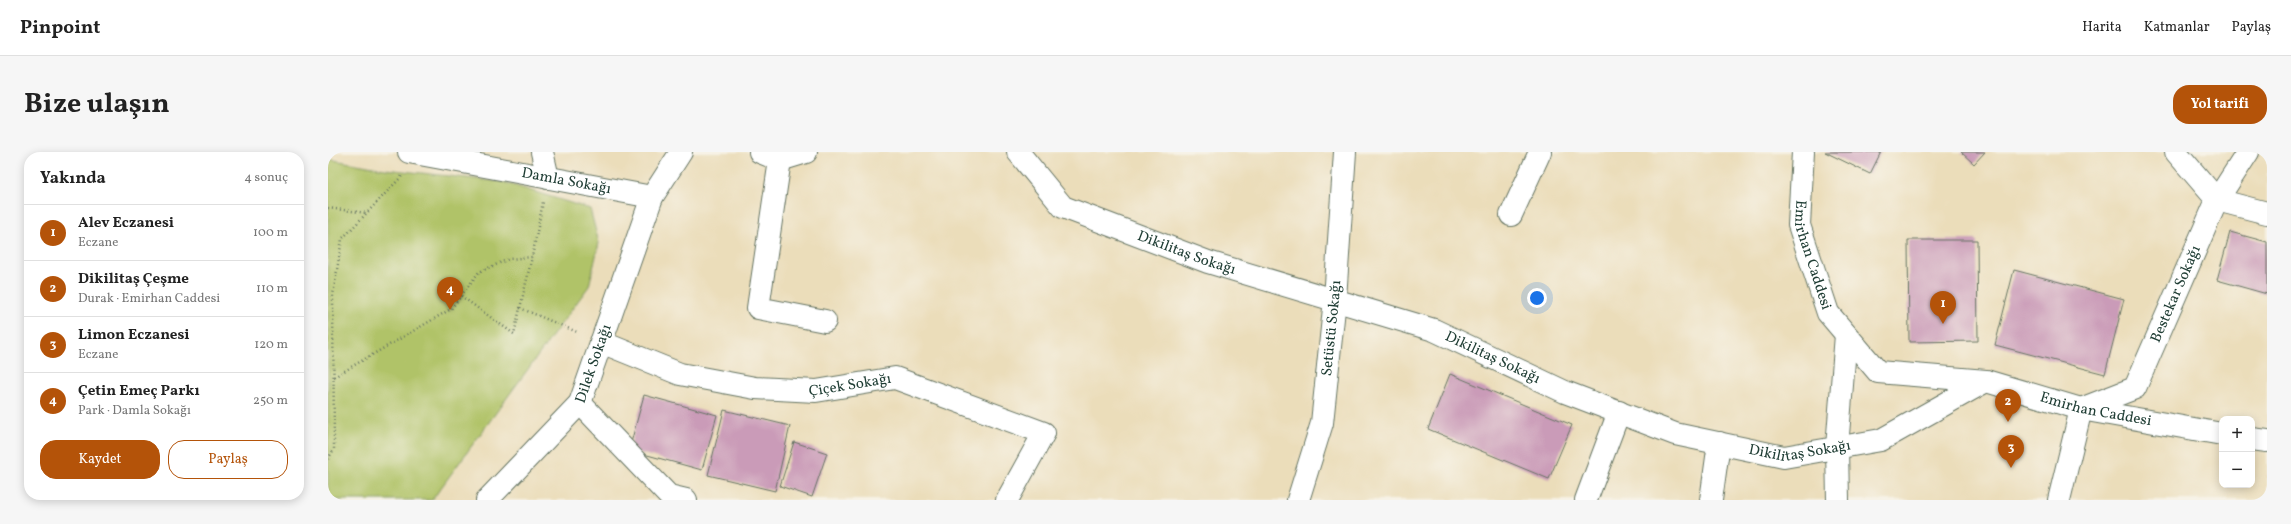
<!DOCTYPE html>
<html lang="tr">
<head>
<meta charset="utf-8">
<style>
  :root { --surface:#fff; --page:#f6f6f6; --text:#222; --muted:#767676; --line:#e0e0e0; --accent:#b45309 }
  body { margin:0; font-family:Vollkorn,serif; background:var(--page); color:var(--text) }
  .controls { position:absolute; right:12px; bottom:12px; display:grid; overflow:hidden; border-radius:8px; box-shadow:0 2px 10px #0003 }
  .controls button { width:36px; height:36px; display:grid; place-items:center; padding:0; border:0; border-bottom:1px solid var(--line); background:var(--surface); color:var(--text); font:20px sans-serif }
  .you { position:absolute; left:1209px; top:146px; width:14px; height:14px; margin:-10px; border:3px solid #fff; border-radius:50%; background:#1a73e8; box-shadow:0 0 0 6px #1a73e833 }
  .badge { display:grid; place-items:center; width:26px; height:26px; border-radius:50%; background:var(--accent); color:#fff; font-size:13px; font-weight:700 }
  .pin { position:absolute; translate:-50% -33px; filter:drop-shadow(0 1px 2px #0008) }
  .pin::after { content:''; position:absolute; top:21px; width:14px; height:12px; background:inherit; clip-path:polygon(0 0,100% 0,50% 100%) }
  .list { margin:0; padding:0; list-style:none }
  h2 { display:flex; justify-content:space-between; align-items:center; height:52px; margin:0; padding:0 16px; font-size:17px }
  h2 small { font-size:13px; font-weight:400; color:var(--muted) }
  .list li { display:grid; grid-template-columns:26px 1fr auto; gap:12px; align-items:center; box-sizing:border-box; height:56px; padding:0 16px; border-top:1px solid var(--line) }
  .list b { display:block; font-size:15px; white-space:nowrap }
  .list p { margin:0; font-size:13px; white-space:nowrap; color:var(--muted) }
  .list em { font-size:13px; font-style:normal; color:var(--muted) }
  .actions { display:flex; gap:8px; padding:12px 16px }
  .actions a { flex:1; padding:9px 0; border:1px solid var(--accent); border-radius:16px; text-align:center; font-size:14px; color:var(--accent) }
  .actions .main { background:var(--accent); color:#fff }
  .map { position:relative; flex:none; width:1939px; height:348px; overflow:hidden; border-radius:16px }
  header { display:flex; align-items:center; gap:24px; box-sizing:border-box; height:56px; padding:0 20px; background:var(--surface); border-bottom:1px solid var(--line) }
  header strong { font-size:19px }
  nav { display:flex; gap:22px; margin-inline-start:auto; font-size:14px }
  .intro { display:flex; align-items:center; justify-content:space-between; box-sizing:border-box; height:96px; padding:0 24px }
  h1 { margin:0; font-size:28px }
  .button { padding:10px 18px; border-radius:16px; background:var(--accent); color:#fff; font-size:14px; font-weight:700 }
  main { display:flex; gap:24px; padding:0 24px }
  aside { flex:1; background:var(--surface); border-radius:16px; box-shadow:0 2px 10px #0003 }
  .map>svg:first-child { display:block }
</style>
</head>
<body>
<header>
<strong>Pinpoint</strong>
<nav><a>Harita</a><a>Katmanlar</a><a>Paylaş</a></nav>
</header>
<div class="intro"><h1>Bize ulaşın</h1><a class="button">Yol tarifi</a></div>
<main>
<aside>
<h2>Yakında<small>4 sonuç</small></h2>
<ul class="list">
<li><span class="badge">1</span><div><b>Alev Eczanesi</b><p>Eczane</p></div><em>100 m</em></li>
<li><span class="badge">2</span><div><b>Dikilitaş Çeşme</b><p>Durak · Emirhan Caddesi</p></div><em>110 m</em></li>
<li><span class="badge">3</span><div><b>Limon Eczanesi</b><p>Eczane</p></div><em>120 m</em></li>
<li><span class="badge">4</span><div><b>Çetin Emeç Parkı</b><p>Park · Damla Sokağı</p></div><em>250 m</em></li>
</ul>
<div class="actions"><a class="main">Kaydet</a><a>Paylaş</a></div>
</aside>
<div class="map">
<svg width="1939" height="348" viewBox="0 0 1939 348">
  <rect width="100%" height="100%" fill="#f7f3e8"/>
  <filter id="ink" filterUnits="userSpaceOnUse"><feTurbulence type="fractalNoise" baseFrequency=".025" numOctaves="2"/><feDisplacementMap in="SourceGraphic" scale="8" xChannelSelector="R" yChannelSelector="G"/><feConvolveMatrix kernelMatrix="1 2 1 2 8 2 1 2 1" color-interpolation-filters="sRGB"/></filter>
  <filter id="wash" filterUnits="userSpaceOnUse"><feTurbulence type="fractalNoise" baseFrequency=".012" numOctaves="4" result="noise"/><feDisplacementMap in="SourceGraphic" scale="16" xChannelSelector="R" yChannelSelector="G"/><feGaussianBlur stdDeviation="0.9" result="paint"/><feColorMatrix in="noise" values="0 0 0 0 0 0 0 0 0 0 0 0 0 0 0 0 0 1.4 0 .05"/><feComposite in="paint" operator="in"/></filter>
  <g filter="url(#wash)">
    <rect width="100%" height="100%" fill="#ebddba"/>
    <path fill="#b0c367" stroke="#68804e" d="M0,7L57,17L175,30L262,57L271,91L261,134L104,348H0Z"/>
    <g id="blocks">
      <g fill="#ca9bb8">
        <path d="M1497,0H1553L1542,22Z"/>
        <path d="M1633,0H1657L1646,12Z"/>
        <path d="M1902,80L1939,90V142L1889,128Z"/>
        <path d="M1580,88H1649L1650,189L1581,190Z"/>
        <path d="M1686,118L1796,147L1777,222L1667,193Z"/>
        <path d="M1122,222L1244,273L1221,327L1100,277Z"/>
        <path d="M316,243L389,263L374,318L301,298Z"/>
        <path d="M396,258L462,274L447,339L380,323Z"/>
        <path d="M466,290L499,301L484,345L452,334Z"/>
      </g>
    </g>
  </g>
  <g filter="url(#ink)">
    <use href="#blocks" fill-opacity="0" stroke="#667563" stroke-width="1"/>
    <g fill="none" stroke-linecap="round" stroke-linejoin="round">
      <defs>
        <g id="minor">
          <path id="s1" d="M81,0L324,45"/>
          <path d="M214,0L220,26"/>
          <path d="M432,0L452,8L478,0"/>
          <path id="s2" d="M690,0L735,55L880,110L1106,178L1237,240L1347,282L1456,305L1553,288L1658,229"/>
          <path d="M1848,0L1889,48L1939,61"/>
          <path d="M452,8L430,156L497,169"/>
          <path d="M1183,63L1212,0"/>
          <path id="s3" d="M273,190L352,222L427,236L488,239L567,226L716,281L679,348"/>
          <path d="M252,251L341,344L358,348"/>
          <path id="s4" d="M159,348L252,251L324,45L353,0"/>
          <path id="s5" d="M970,348L994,271L1007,147L1017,0"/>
          <path d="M1258,348L1291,260"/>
          <path d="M1383,348L1391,291"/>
          <path d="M1510,348L1509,295L1518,183"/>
          <path id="s6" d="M1731,348L1753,257L1807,236L1889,48L1920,0"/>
        </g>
        <g id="tertiary">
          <path id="s7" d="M1475,0L1471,73L1500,161L1550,220L1658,229L1753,257L1894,282"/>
          <path d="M1924,287L1939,289"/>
        </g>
      </defs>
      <use href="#minor" stroke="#667563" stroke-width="24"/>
      <use href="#tertiary" stroke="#667563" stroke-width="24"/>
      <g stroke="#667563" stroke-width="2.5" stroke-dasharray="1 3" stroke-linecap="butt">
        <path d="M0,56L39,61"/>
        <path d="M133,144L186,182L204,105"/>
        <path d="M192,156L249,180"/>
        <path d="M6,225L123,157L151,120L181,107L204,105L215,50"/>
        <path d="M0,307L6,297L5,143L14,87L74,24"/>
      </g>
      <use href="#minor" stroke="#fff" stroke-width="22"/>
      <use href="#tertiary" stroke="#fff" stroke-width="22"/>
    </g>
  </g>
  <g text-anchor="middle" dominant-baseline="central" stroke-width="4" stroke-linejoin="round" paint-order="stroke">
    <g font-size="15" fill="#1f3d34" stroke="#f7f3e8">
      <text stroke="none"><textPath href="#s1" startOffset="160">Damla Sokağı</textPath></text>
      <text stroke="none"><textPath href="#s2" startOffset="203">Dikilitaş Sokağı</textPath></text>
      <text stroke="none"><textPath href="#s7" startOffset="105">Emirhan Caddesi</textPath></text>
      <text stroke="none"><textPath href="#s6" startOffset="254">Bestekar Sokağı</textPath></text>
      <text stroke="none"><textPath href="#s5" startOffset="176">Setüstü Sokağı</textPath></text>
      <text stroke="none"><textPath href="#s2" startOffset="527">Dikilitaş Sokağı</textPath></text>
      <text stroke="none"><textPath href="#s4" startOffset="176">Dilek Sokağı</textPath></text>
      <text stroke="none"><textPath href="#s3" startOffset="257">Çiçek Sokağı</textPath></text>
      <text stroke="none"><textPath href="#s7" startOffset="465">Emirhan Caddesi</textPath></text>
      <text stroke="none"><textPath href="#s2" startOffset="852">Dikilitaş Sokağı</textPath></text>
    </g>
  </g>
</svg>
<div class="controls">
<button>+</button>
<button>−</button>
</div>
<div class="you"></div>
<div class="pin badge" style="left:1615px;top:172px">1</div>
<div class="pin badge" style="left:1680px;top:270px">2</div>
<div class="pin badge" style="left:1683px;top:316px">3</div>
<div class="pin badge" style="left:122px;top:158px">4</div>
</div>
</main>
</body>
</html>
